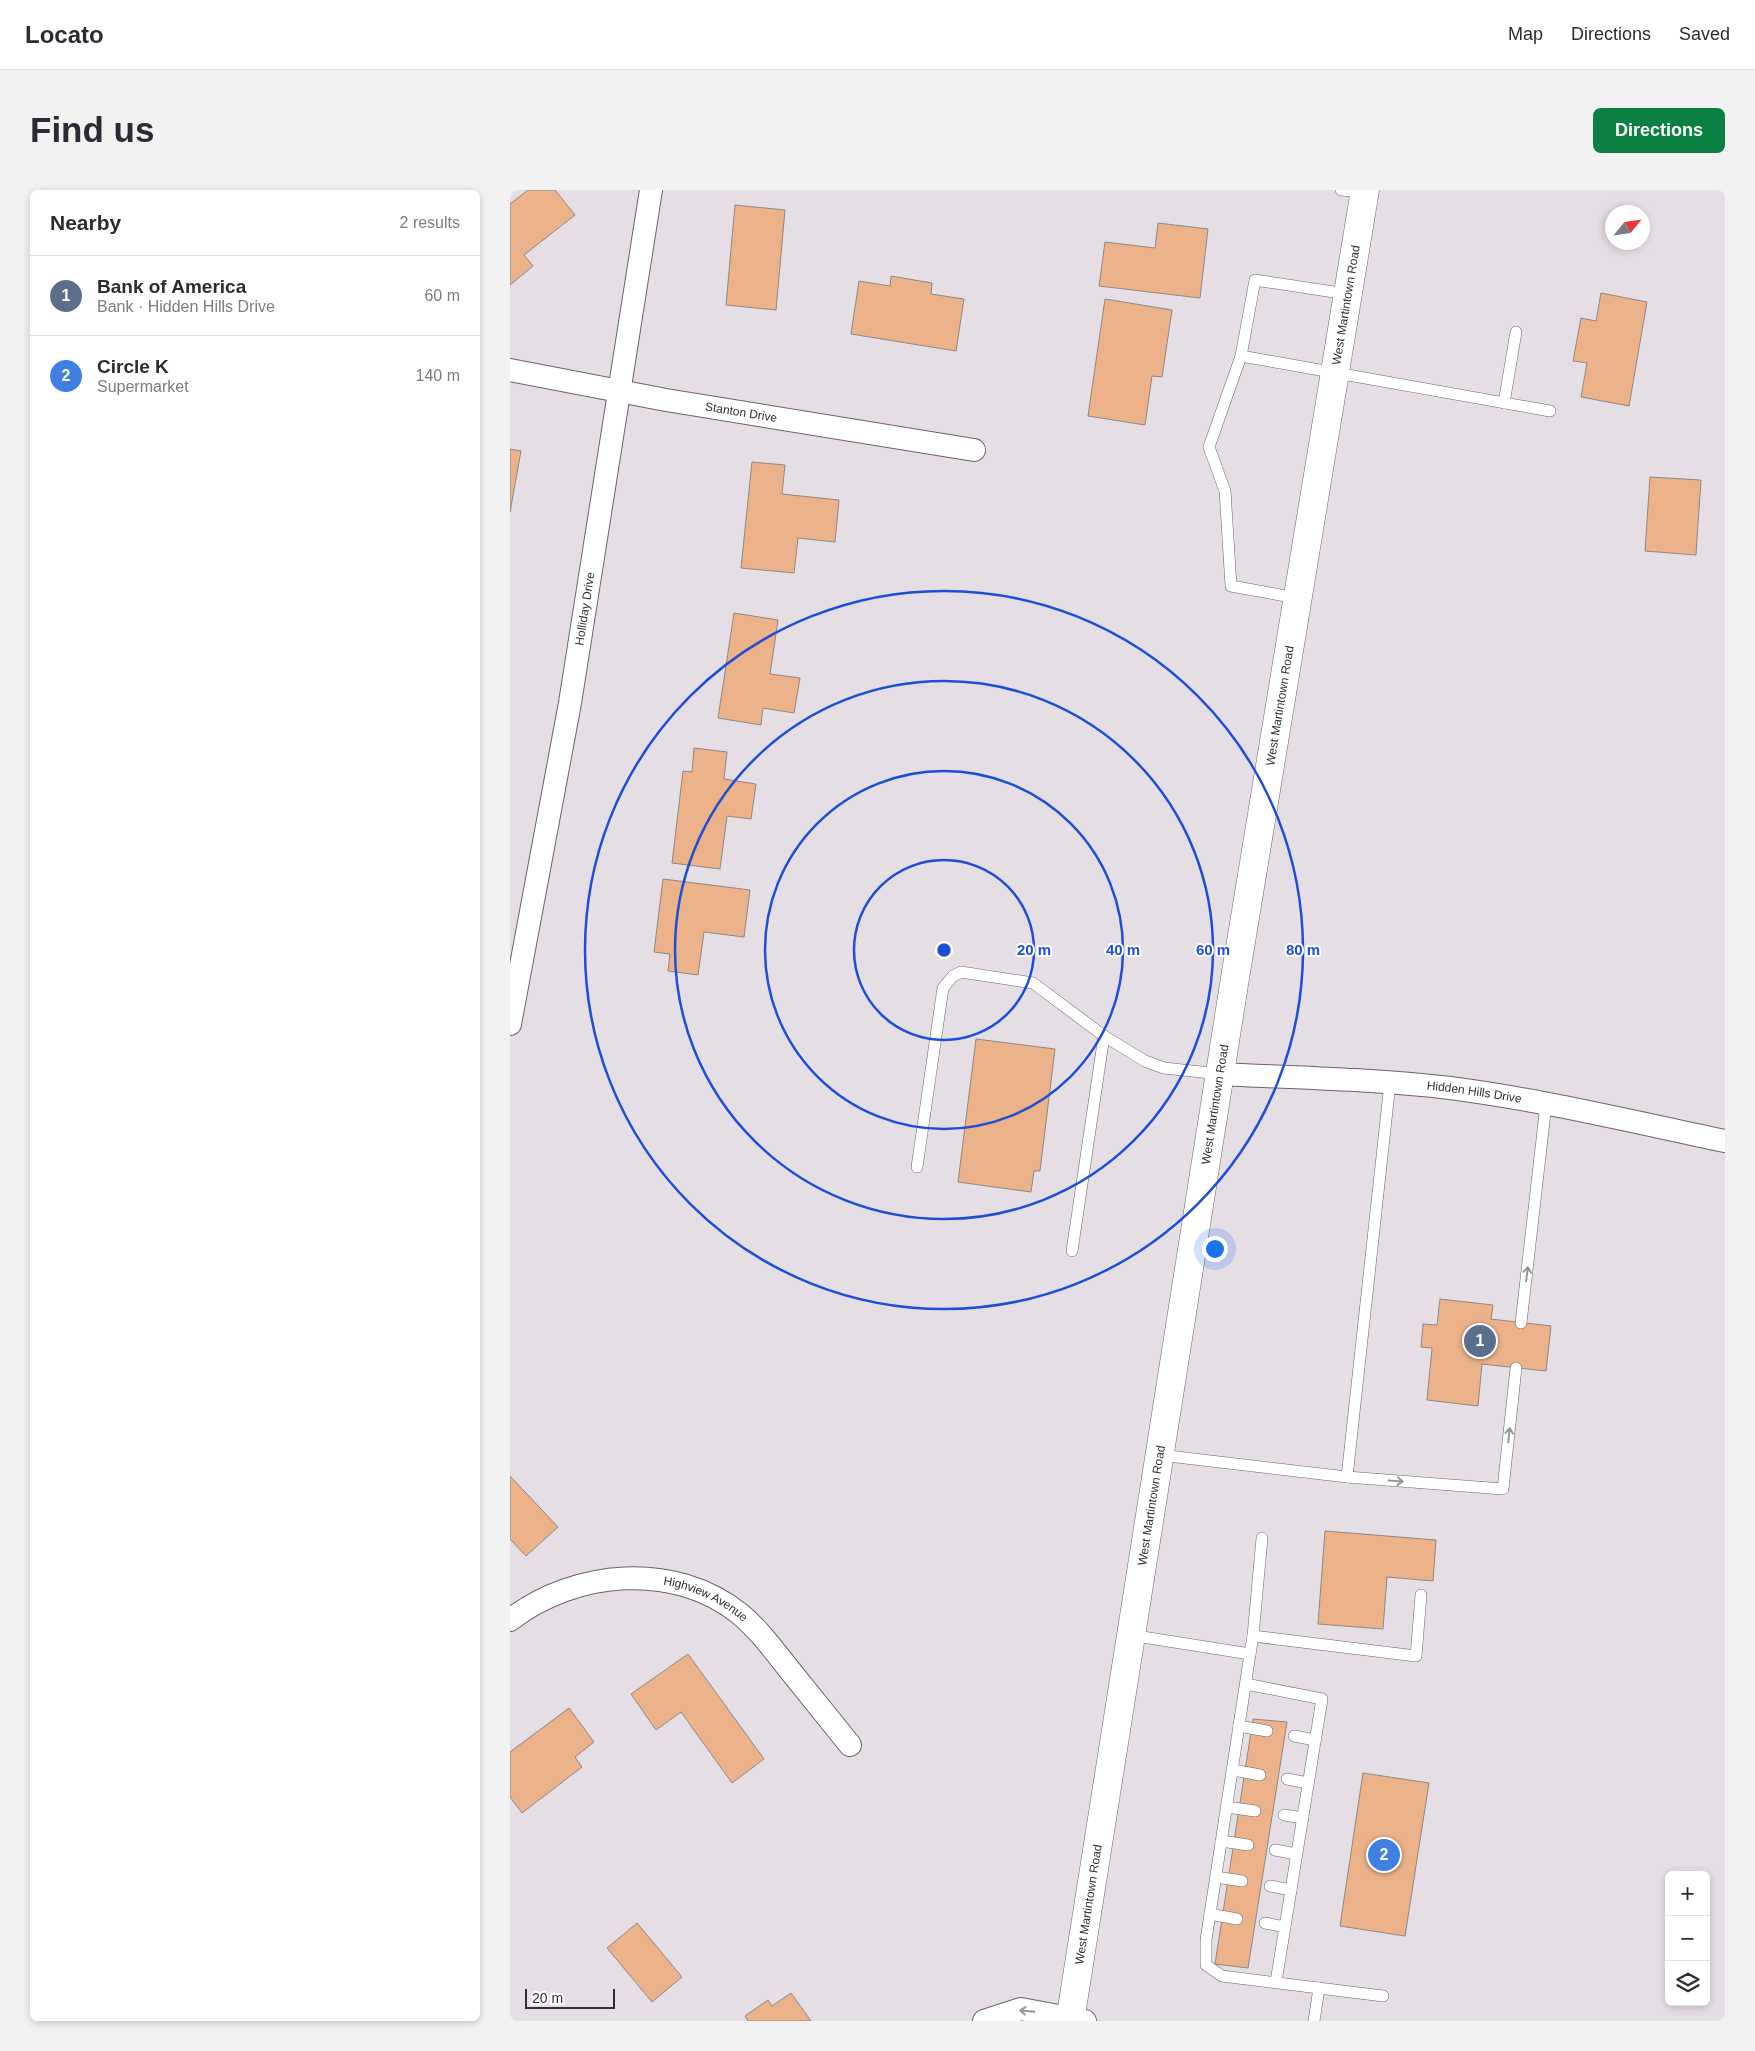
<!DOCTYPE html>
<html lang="en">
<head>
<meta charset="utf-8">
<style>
  :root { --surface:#fff; --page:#f2f2f3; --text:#2b2b33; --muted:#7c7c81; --line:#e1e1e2; --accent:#0b8043 }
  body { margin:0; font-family:Helvetica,sans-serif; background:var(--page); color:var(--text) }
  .controls { position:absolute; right:15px; bottom:15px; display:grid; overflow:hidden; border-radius:8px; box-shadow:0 2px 8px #0003 }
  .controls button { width:45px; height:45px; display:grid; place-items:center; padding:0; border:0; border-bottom:1px solid var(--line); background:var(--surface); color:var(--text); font:25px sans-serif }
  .compass { position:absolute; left:1095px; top:15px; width:45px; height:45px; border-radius:50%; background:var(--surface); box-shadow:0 2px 8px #0003; rotate:61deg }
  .scale { position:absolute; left:15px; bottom:12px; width:90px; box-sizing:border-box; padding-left:5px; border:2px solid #322f32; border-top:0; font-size:14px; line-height:18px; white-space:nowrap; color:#322f32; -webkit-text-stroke:4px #fff; paint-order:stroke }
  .you { position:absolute; left:704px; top:1058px; width:18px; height:18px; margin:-12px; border:4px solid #fff; border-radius:50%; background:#1a73e8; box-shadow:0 0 0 8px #1a73e833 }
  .badge { display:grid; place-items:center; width:32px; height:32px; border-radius:50%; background:var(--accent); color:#fff; font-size:16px; font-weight:700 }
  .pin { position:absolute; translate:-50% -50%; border:2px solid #fff; box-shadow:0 1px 5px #0006 }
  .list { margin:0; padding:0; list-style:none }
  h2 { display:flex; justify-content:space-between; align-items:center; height:65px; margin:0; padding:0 20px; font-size:21px }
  h2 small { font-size:16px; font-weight:400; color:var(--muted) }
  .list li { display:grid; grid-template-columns:32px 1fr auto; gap:15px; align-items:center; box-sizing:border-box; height:80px; padding:0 20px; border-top:1px solid var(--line) }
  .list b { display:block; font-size:19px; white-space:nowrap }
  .list p { margin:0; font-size:16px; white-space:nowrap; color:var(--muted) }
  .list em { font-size:16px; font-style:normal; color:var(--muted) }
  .icon { flex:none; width:28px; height:28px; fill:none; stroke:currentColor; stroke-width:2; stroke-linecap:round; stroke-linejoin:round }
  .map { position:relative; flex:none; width:1215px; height:1831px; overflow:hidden; border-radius:8px }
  header { display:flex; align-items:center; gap:30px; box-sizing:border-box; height:70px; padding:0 25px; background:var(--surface); border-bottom:1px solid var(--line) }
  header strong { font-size:24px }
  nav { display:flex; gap:28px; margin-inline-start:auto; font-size:18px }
  .intro { display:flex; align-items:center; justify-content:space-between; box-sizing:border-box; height:120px; padding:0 30px }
  h1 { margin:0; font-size:35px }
  .button { padding:12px 22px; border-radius:8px; background:var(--accent); color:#fff; font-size:18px; font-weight:700 }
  main { display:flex; gap:30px; padding:0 30px }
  aside { flex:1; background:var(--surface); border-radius:8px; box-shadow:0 2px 8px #0003 }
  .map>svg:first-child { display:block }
</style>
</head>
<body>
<header>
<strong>Locato</strong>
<nav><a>Map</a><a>Directions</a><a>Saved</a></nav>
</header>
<div class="intro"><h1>Find us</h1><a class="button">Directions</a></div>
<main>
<aside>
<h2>Nearby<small>2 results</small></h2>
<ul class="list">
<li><span class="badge" style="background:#5c6f8a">1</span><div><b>Bank of America</b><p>Bank · Hidden Hills Drive</p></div><em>60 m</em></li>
<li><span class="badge" style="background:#3f7fe0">2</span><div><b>Circle K</b><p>Supermarket</p></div><em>140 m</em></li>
</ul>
</aside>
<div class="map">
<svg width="1215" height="1831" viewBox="0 0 1215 1831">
  <rect width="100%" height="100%" fill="#e5dee5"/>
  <g fill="#ecb289" stroke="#8f8782">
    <path d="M18,0H45L65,25L14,65L23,76L0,95V14Z"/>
    <path d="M225,15L275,20L266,120L216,115Z"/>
    <path d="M648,33L698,39L690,108L589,96L595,52L645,58Z"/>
    <path d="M381,86L422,93L421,104L454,109L446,161L341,144L349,91L380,96Z"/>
    <path d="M1091,103L1137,112L1119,216L1071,207L1077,173L1063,171L1071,128L1086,131Z"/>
    <path d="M595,109L662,120L652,187L642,186L635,235L578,226Z"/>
    <path d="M0,259L11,261L0,322Z"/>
    <path d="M242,272L275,275L272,304L329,310L325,352L288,348L284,383L231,378Z"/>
    <path d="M1140,287L1191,290L1186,365L1135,361Z"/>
    <path d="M224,423L268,430L260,484L290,488L284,523L253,518L251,535L208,528Z"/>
    <path d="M184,558L217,562L214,589L246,594L241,629L217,626L210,679L162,673L173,581L182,582Z"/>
    <path d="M153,689L240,700L234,747L194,742L188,785L158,781L160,764L144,762Z"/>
    <path d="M466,849L545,859L530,981H524L521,1002L448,992Z"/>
    <path d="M930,1109L983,1115L981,1129L1041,1136L1036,1181L972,1174L968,1216L917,1210L922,1158L911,1157L913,1134L927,1135Z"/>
    <path d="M0,1286L48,1337L16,1366L0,1349Z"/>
    <path d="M815,1341L926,1350L923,1391L877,1387L873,1439L808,1434Z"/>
    <path d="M178,1464L254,1569L222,1593L171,1522L146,1540L121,1504Z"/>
    <path d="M59,1518L84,1552L65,1567L72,1577L12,1623L0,1607V1562Z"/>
    <path d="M743,1529L777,1532L738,1778L705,1774Z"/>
    <path d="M853,1583L919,1593L895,1746L830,1736Z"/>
    <path d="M127,1733L172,1787L142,1812L97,1758Z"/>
    <path d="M281,1803L301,1831H238L235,1826L258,1810L262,1816Z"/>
  </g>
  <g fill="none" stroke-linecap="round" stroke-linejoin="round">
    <defs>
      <g id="service">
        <path d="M831,0L854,2"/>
        <path d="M837,104L745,90L731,166L1040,221"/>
        <path d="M731,166L699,257L715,301L721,396L787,408"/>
        <path d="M994,213L1006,142"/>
        <path d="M407,977L433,798L443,786L451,782L523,793L594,846L635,871L654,878L710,884"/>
        <path d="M562,1061L594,846"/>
        <path d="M1011,1133L1036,914"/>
        <path d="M650,1265L837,1287L880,893"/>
        <path d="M837,1287L993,1299L1006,1178"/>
        <path d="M620,1445L740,1464L696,1750V1775L712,1786L873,1806"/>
        <path d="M743,1446L906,1466L911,1405"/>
        <path d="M740,1464L743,1446L752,1348"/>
        <path d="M736,1494L812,1509L766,1792"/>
        <path d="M729,1536L757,1541"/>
        <path d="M784,1546L805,1550"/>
        <path d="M723,1580L750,1585"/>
        <path d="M777,1589L798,1593"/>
        <path d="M716,1617L745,1621"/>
        <path d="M774,1625L793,1628"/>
        <path d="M711,1651L738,1655"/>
        <path d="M765,1660L786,1664"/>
        <path d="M706,1687L732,1691"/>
        <path d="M760,1696L781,1700"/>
        <path d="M700,1724L727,1729"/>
        <path d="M755,1733L775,1737"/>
        <path d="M804,1831L809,1798"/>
      </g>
      <g id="minor">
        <path id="s1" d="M0,180L156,210L464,260"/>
        <path id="s2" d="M0,834L60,513L141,0"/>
        <path id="s3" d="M710,884C787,888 864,889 940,898C1033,910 1124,932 1215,951"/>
        <path id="s4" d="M0,1430C65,1380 164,1371 230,1424C249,1440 263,1459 278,1478C299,1504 319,1529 340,1555"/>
        <path d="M474,1831L511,1819L575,1831"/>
      </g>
      <g id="secondary">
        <path id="s5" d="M560,1831L725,788L855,0"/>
      </g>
    </defs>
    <use href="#service" stroke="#6a646a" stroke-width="12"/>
    <use href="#minor" stroke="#6a646a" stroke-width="24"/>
    <use href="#secondary" stroke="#6a646a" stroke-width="29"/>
    <use href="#service" stroke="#fff" stroke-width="11"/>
    <use href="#minor" stroke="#fff" stroke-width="22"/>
    <use href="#secondary" stroke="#fff" stroke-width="28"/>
  </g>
  <defs><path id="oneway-shaft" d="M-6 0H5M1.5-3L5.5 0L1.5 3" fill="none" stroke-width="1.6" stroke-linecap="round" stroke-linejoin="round" transform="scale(1.25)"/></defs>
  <g stroke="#989798">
    <use href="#oneway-shaft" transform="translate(1017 1084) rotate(-83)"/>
    <use href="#oneway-shaft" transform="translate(999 1245) rotate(-84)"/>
    <use href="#oneway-shaft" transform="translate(886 1291) rotate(4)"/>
    <use href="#oneway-shaft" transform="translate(517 1821) rotate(-175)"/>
  </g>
  <g fill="none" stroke="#1d4ed8" stroke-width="2.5">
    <circle cx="434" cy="760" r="90"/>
    <circle cx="434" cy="760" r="179"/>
    <circle cx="434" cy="760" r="269"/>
    <circle cx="434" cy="760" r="359"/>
  </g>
  <g text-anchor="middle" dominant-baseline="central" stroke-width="4" stroke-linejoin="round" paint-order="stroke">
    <g font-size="12" fill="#322f32" stroke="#fff">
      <text stroke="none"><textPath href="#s5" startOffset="1738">West Martintown Road</textPath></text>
      <text stroke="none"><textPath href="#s1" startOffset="235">Stanton Drive</textPath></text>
      <text stroke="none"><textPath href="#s2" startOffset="422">Holliday Drive</textPath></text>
      <text stroke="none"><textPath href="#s5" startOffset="1332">West Martintown Road</textPath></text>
      <text stroke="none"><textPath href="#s3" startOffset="255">Hidden Hills Drive</textPath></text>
      <text stroke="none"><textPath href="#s5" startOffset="928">West Martintown Road</textPath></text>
      <text stroke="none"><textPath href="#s5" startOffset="522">West Martintown Road</textPath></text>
      <text stroke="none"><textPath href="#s4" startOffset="209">Highview Avenue</textPath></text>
      <text stroke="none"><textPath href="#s5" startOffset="118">West Martintown Road</textPath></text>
    </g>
  </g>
  <circle cx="434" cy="760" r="8" fill="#1d4ed8" stroke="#fff" stroke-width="2.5"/>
  <g font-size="15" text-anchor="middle" font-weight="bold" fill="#1d4ed8" stroke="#fff" stroke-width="4" stroke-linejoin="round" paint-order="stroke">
    <text x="524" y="765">20 m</text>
    <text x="613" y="765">40 m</text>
    <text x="703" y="765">60 m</text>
    <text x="793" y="765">80 m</text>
  </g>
</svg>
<div class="controls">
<button>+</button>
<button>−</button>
<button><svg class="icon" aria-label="layers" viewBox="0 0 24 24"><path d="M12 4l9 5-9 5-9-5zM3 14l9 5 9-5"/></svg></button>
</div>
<svg class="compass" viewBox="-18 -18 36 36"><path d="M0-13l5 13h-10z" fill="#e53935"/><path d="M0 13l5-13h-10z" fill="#7c7c81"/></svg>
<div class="scale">20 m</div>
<div class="you"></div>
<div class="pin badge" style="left:970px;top:1151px;background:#5c6f8a">1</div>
<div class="pin badge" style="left:874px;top:1665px;background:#3f7fe0">2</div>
</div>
</main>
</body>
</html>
